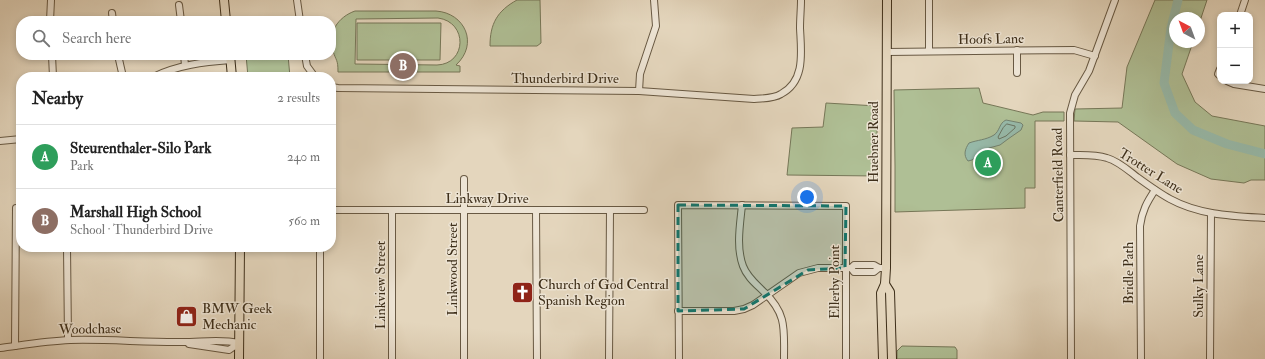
<!DOCTYPE html>
<html lang="en">
<head>
<meta charset="utf-8">
<style>
  :root { --surface:#fff; --page:#f6f6f6; --text:#222; --muted:#767676; --line:#e0e0e0; --accent:#111827 }
  body { margin:0; font-family:"IM FELL Double Pica",serif; background:var(--page); color:var(--text) }
  .controls { position:absolute; right:12px; top:12px; display:grid; overflow:hidden; border-radius:8px; box-shadow:0 2px 6px #0003 }
  .controls button { width:36px; height:36px; display:grid; place-items:center; padding:0; border:0; border-bottom:1px solid var(--line); background:var(--surface); color:var(--text); font:20px sans-serif }
  .compass { position:absolute; left:1169px; top:12px; width:36px; height:36px; border-radius:50%; background:var(--surface); box-shadow:0 2px 6px #0003; rotate:319deg }
  .you { position:absolute; left:807px; top:197px; width:14px; height:14px; margin:-10px; border:3px solid #fff; border-radius:50%; background:#1a73e8; box-shadow:0 0 0 6px #1a73e833 }
  .badge { display:grid; place-items:center; width:26px; height:26px; border-radius:50%; background:var(--accent); color:#fff; font-size:13px; font-weight:700 }
  .pin { position:absolute; translate:-50% -50%; border:2px solid #fff; box-shadow:0 1px 4px #0006 }
  .list { margin:0; padding:0; list-style:none }
  h2 { display:flex; justify-content:space-between; align-items:center; height:52px; margin:0; padding:0 16px; font-size:17px }
  h2 small { font-size:13px; font-weight:400; color:var(--muted) }
  .list li { display:grid; grid-template-columns:26px 1fr auto; gap:12px; align-items:center; box-sizing:border-box; height:64px; padding:0 16px; border-top:1px solid var(--line) }
  .list b { display:block; font-size:15px; white-space:nowrap }
  .list p { margin:0; font-size:13px; white-space:nowrap; color:var(--muted) }
  .list em { font-size:13px; font-style:normal; color:var(--muted) }
  .icon { flex:none; width:22px; height:22px; fill:none; stroke:currentColor; stroke-width:2; stroke-linecap:round; stroke-linejoin:round }
  .map { position:relative; flex:none; width:1265px; height:359px; overflow:hidden }
  .search { position:absolute; background:var(--surface); box-shadow:0 2px 6px #0003; left:16px; top:16px; width:320px; height:44px; display:flex; align-items:center; gap:10px; box-sizing:border-box; padding:0 14px; border-radius:16px; color:var(--muted); font-size:15px }
  .panel { position:absolute; background:var(--surface); box-shadow:0 2px 6px #0003; left:16px; top:72px; width:320px; height:180px; border-radius:16px }
  .map>svg:first-child { display:block }
</style>
</head>
<body>
<div class="map">
<svg width="1265" height="359" viewBox="0 0 1265 359">
  <rect width="100%" height="100%" fill="#e4d6bd"/>
  <filter id="stains"><feTurbulence type="fractalNoise" baseFrequency=".005" numOctaves="4"/><feColorMatrix values="0 0 0 0 .2 0 0 0 0 .09 0 0 0 0 .02 0 0 0 .5 -.17"/></filter>
  <radialGradient id="worn" r=".72"><stop offset=".6" stop-color="#630" stop-opacity="0"/><stop offset="1" stop-color="#630" stop-opacity=".3"/></radialGradient>
  <g fill="#afbf95" stroke="#767758" fill-rule="evenodd">
    <path d="M517,0H540L541,43L537,46H490C490,24 497,11 517,0Z"/>
    <path d="M1155,0H1207L1199,24V18H1175V42H1193L1182,74L1195,102L1212,116L1265,126V180H1251L1244,183L1211,179L1177,164L1118,122L1074,121L1075,109L1122,108L1127,67Z"/>
    <path d="M355,11H436C465,13 479,44 456,65L460,66V72H338C338,59 336,61 333,51C327,33 338,17 355,11ZM438,18C468,22 467,64 437,65L355,64L356,19Z"/>
    <path d="M357,23H441L440,60H357Z"/>
    <path d="M246,55H288L290,77H248Z"/>
    <path d="M979,88L983,103L1033,115L1043,112H1064V121H1035V188H1025V208L895,212V166L894,90Z"/>
    <path d="M826,103L877,106V176L787,175L792,128L823,127Z"/>
    <path d="M902,346L955,347L957,350V359H897V351Z"/>
  </g>
  <path fill="#97baaa" stroke="#738270" d="M1006,120L1021,123L1023,125L1021,130L1008,139L1000,145L989,148L972,160L968,161C963,155 965,149 969,143C977,140 986,140 994,135C1000,131 999,123 1006,120Z"/>
  <g fill="none" stroke-linecap="round" stroke-linejoin="round">
    <path stroke="#6a7462" stroke-width="1" d="M1007,124L1015,126V128L1006,136L999,139L998,137L1003,128Z"/>
    <path stroke="#97baaa" stroke-width="9" d="M1178,0L1171,28L1164,83L1175,113L1193,130L1227,144L1265,154"/>
    <defs>
      <g id="minor">
        <path d="M297,0L300,21"/>
        <path d="M929,0V51"/>
        <path d="M179,5L181,21"/>
        <path d="M112,13L113,21"/>
        <path d="M1240,15L1245,0"/>
        <path d="M50,21L51,0"/>
        <path d="M887,52L1074,50L1095,56"/>
        <path d="M52,55L53,77"/>
        <path d="M118,55L123,77"/>
        <path d="M184,55L185,65"/>
        <path d="M305,55L307,66L315,77"/>
        <path d="M1220,69L1218,74L1220,76"/>
        <path d="M1017,73V50"/>
        <path d="M153,77C178,65 203,62 231,60"/>
        <path d="M1227,81L1234,84L1265,89"/>
        <path d="M331,87L338,88L639,91L754,99C763,98 773,99 781,94C806,81 801,51 800,28C800,18 801,9 801,0"/>
        <path d="M639,91L640,74L656,26L654,0"/>
        <path d="M0,141L21,139"/>
        <path d="M1070,155C1083,155 1095,154 1107,158C1118,161 1128,170 1137,177C1148,185 1159,193 1170,199C1199,215 1233,216 1265,218"/>
        <path d="M742,205C740,225 736,247 743,266C747,277 756,284 764,292C787,314 784,329 784,359"/>
        <path d="M331,210H644"/>
        <path d="M392,210V359"/>
        <path d="M536,210L537,359"/>
        <path d="M67,247L68,340"/>
        <path d="M320,247V359"/>
        <path d="M851,268L854,265H874L879,268H882"/>
        <path d="M678,311H734L744,309L753,305L799,273L818,268H851L854,272H874L879,268"/>
        <path d="M189,344L229,350L239,343"/>
        <path d="M15,346L16,208H21"/>
        <path d="M0,348C23,345 46,341 70,340C105,339 140,342 176,342C198,343 218,338 239,343"/>
        <path d="M464,359V179"/>
        <path d="M609,359L610,210"/>
        <path d="M679,359L678,205L846,206V359"/>
        <path d="M1071,359L1070,113L1075,95L1089,71L1115,0"/>
        <path d="M1141,359L1140,226C1142,211 1147,202 1155,190"/>
        <path d="M1210,359L1211,213"/>
      </g>
      <g id="major">
        <path d="M224,0L226,21"/>
        <path d="M230,55L232,77"/>
        <path d="M885,284L890,292L892,359"/>
        <path d="M239,359L240,247"/>
        <path d="M883,359L881,293L885,284L886,268L887,0"/>
      </g>
    </defs>
    <use href="#minor" stroke="#685943" stroke-width="8"/>
    <use href="#major" stroke="#3e2f1a" stroke-width="10"/>
    <use href="#minor" stroke="#ede4d4" stroke-width="6"/>
    <use href="#major" stroke="#e4d6bd" stroke-width="8"/>
  </g>
  <path fill="#0f766e" fill-opacity="0.2" stroke="#0f766e" stroke-width="3" stroke-dasharray="8 5" stroke-linejoin="round" d="M678,205L846,206L845,268L808,270L744,309L678,311Z"/>
  <defs>
    <symbol id="church-square" viewBox="-11 -11 22 22"><rect x="-9" y="-9" width="18" height="18" rx="4" fill="#8f2418" stroke="#ede4d4"/><path d="M-1.2-6h2.4v3.5h3.3v2.4h-3.3V6h-2.4V-.1h-3.3v-2.4h3.3Z" fill="#fff"/></symbol>
    <symbol id="shop-square" viewBox="-11 -11 22 22"><rect x="-9" y="-9" width="18" height="18" rx="4" fill="#8f2418" stroke="#ede4d4"/><path d="M-5-2.5h2.3a2.7 3.5 0 0 1 5.4 0H5L5.5 6h-11ZM-1.5-2.5h3a1.5 2.3 0 0 0-3 0Z" fill="#fff"/></symbol>
  </defs>
  <g fill-rule="evenodd">
    <use href="#church-square" x="510" y="280" width="25" height="25"/>
    <use href="#shop-square" x="174" y="304" width="25" height="25"/>
  </g>
  <g text-anchor="middle" dominant-baseline="central" stroke-width="3" stroke-linejoin="round" paint-order="stroke">
    <g font-size="14" fill="#3e2f1a" stroke="#ede4d4">
      <text transform="translate(991 39) rotate(-1)">Hoofs Lane</text>
      <text x="565" y="78">Thunderbird Drive</text>
      <text transform="translate(873 142) rotate(-90)">Huebner Road</text>
      <text transform="translate(1151 171) rotate(32)">Trotter Lane</text>
      <text transform="translate(1058 175) rotate(-91)">Canterfield Road</text>
      <text x="487" y="198">Linkway Drive</text>
      <text transform="translate(452 269) rotate(-90)">Linkwood Street</text>
      <text transform="translate(1128 273) rotate(-90)">Bridle Path</text>
      <text transform="translate(834 282) rotate(-90)">Ellerby Point</text>
      <text transform="translate(380 285) rotate(-90)">Linkview Street</text>
      <text transform="translate(1198 286) rotate(-90)">Sulky Lane</text>
      <text transform="translate(90 329) rotate(-1)">Woodchase</text>
    </g>
    <g font-size="14" fill="#3e2f1a" stroke="#ede4d4" text-anchor="start">
      <text x="538" y="284">Church of God Central<tspan x="538" dy="16">Spanish Region</tspan></text>
      <text x="202" y="308">BMW Geek<tspan x="202" dy="16">Mechanic</tspan></text>
    </g>
  </g>
  <rect width="100%" height="100%" filter="url(#stains)"/>
  <rect width="100%" height="100%" fill="url(#worn)"/>
</svg>
<div class="controls">
<button>+</button>
<button>−</button>
</div>
<svg class="compass" viewBox="-18 -18 36 36"><path d="M0-13l5 13h-10z" fill="#e53935"/><path d="M0 13l5-13h-10z" fill="#767676"/></svg>
<div class="you"></div>
<div class="pin badge" style="left:988px;top:163px;background:#2e9e5b">A</div>
<div class="pin badge" style="left:403px;top:66px;background:#8d6e63">B</div>
<div class="search"><svg class="icon" aria-label="search" viewBox="0 0 24 24"><circle cx="10" cy="10" r="6"/><path d="M15 15l6 6"/></svg>Search here</div>
<section class="panel">
<h2>Nearby<small>2 results</small></h2>
<ul class="list">
<li><span class="badge" style="background:#2e9e5b">A</span><div><b>Steurenthaler-Silo Park</b><p>Park</p></div><em>240 m</em></li>
<li><span class="badge" style="background:#8d6e63">B</span><div><b>Marshall High School</b><p>School · Thunderbird Drive</p></div><em>560 m</em></li>
</ul>
</section>
</div>
</body>
</html>
